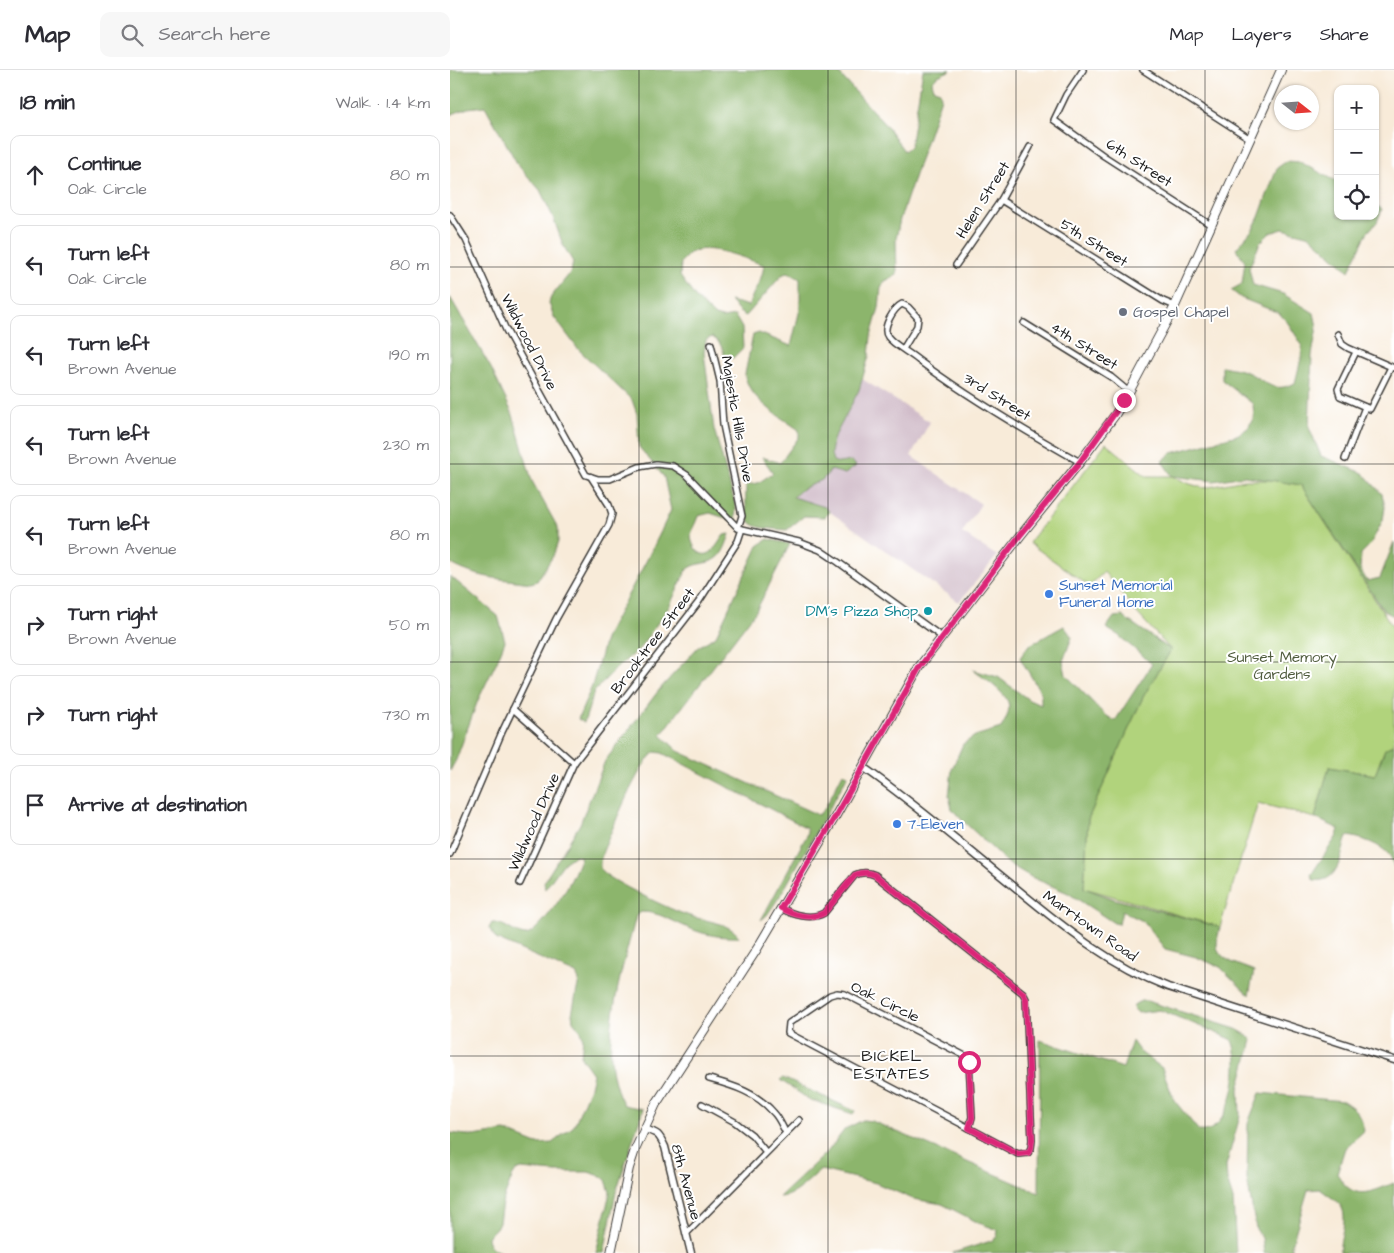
<!DOCTYPE html>
<html lang="en">
<head>
<meta charset="utf-8">
<style>
  :root { --surface:#fff; --page:#f7f7f7; --text:#2b2b33; --muted:#7c7c81; --line:#e1e1e2 }
  body { margin:0; font-family:"Architects Daughter",sans-serif; background:var(--page); color:var(--text) }
  .controls { position:absolute; right:15px; top:15px; display:grid; overflow:hidden; border-radius:10px; box-shadow:0 1px 4px #0004 }
  .controls button { width:45px; height:45px; display:grid; place-items:center; padding:0; border:0; border-bottom:1px solid var(--line); background:var(--surface); color:var(--text); font:25px sans-serif }
  .compass { position:absolute; left:824px; top:15px; width:45px; height:45px; border-radius:50%; background:var(--surface); box-shadow:0 1px 4px #0004; rotate:107deg }
  .stop { position:absolute; width:15px; height:15px; margin:-11px; border:4px solid #db2777; border-radius:50%; background:#fff }
  .stop.end { background:#db2777; border-color:#fff; box-shadow:0 1px 5px #0008 }
  .list { margin:0; padding:0; list-style:none }
  h2 { display:flex; justify-content:space-between; align-items:center; height:65px; margin:0; padding:0 20px; font-size:21px }
  h2 small { font-size:16px; font-weight:400; color:var(--muted) }
  .list li { display:grid; grid-template-columns:32px 1fr auto; gap:15px; align-items:center; box-sizing:border-box; height:80px; margin:0 10px 10px; padding:0 10px; border:1px solid var(--line); border-radius:10px }
  .list b { display:block; font-size:19px; white-space:nowrap }
  .list p { margin:0; font-size:16px; white-space:nowrap; color:var(--muted) }
  .list em { font-size:16px; font-style:normal; color:var(--muted) }
  .icon { flex:none; width:28px; height:28px; fill:none; stroke:currentColor; stroke-width:2; stroke-linecap:round; stroke-linejoin:round }
  .map { position:relative; flex:none; width:944px; height:1183px; overflow:hidden }
  header { display:flex; align-items:center; gap:30px; box-sizing:border-box; height:70px; padding:0 25px; background:var(--surface); border-bottom:1px solid var(--line) }
  header strong { font-size:24px }
  nav { display:flex; gap:28px; margin-inline-start:auto; font-size:18px }
  .search { width:350px; height:45px; background:var(--page); display:flex; align-items:center; gap:12px; box-sizing:border-box; padding:0 18px; border-radius:10px; color:var(--muted); font-size:19px }
  main { display:flex }
  aside { flex:1; background:var(--surface) }
  .map>svg:first-child { display:block }
</style>
</head>
<body>
<header>
<strong>Map</strong>
<div class="search"><svg class="icon" aria-label="search" viewBox="0 0 24 24"><circle cx="10" cy="10" r="6"/><path d="M15 15l6 6"/></svg>Search here</div>
<nav><a>Map</a><a>Layers</a><a>Share</a></nav>
</header>
<main>
<aside>
<h2>18 min<small>Walk · 1.4 km</small></h2>
<ul class="list">
<li><svg class="icon" aria-label="ahead" viewBox="0 0 24 24"><path d="M12 20V5M6 11l6-6 6 6"/></svg><div><b>Continue</b><p>Oak Circle</p></div><em>80 m</em></li>
<li><svg class="icon" aria-label="left" viewBox="0 0 24 24"><path d="M17 20v-9H6M10 6l-5 5 5 5"/></svg><div><b>Turn left</b><p>Oak Circle</p></div><em>80 m</em></li>
<li><svg class="icon" aria-label="left" viewBox="0 0 24 24"><path d="M17 20v-9H6M10 6l-5 5 5 5"/></svg><div><b>Turn left</b><p>Brown Avenue</p></div><em>190 m</em></li>
<li><svg class="icon" aria-label="left" viewBox="0 0 24 24"><path d="M17 20v-9H6M10 6l-5 5 5 5"/></svg><div><b>Turn left</b><p>Brown Avenue</p></div><em>230 m</em></li>
<li><svg class="icon" aria-label="left" viewBox="0 0 24 24"><path d="M17 20v-9H6M10 6l-5 5 5 5"/></svg><div><b>Turn left</b><p>Brown Avenue</p></div><em>80 m</em></li>
<li><svg class="icon" aria-label="right" viewBox="0 0 24 24"><path d="M7 20v-9h11M14 6l5 5-5 5"/></svg><div><b>Turn right</b><p>Brown Avenue</p></div><em>50 m</em></li>
<li><svg class="icon" aria-label="right" viewBox="0 0 24 24"><path d="M7 20v-9h11M14 6l5 5-5 5"/></svg><div><b>Turn right</b></div><em>730 m</em></li>
<li><svg class="icon" aria-label="arrive" viewBox="0 0 24 24"><path d="M6 21V4h12l-3 4 3 4H6"/></svg><div><b>Arrive at destination</b></div></li>
</ul>
</aside>
<div class="map">
<svg width="944" height="1183" viewBox="0 0 944 1183">
  <rect width="100%" height="100%" fill="#fff"/>
  <filter id="ink" filterUnits="userSpaceOnUse"><feTurbulence type="fractalNoise" baseFrequency=".02" numOctaves="2"/><feDisplacementMap in="SourceGraphic" scale="10" xChannelSelector="R" yChannelSelector="G"/><feConvolveMatrix kernelMatrix="1 2 1 2 8 2 1 2 1" color-interpolation-filters="sRGB"/></filter>
  <filter id="wash" filterUnits="userSpaceOnUse"><feTurbulence type="fractalNoise" baseFrequency=".0096" numOctaves="4" result="noise"/><feDisplacementMap in="SourceGraphic" scale="20" xChannelSelector="R" yChannelSelector="G"/><feGaussianBlur stdDeviation="1.12" result="paint"/><feColorMatrix in="noise" values="0 0 0 0 0 0 0 0 0 0 0 0 0 0 0 0 0 1.4 0 .05"/><feComposite in="paint" operator="in"/></filter>
  <g filter="url(#wash)">
    <rect width="100%" height="100%" fill="#f8ebd9"/>
    <path fill="#d1bdca" d="M412,309L480,352L461,386L531,434L512,463L547,486L509,532L380,442L375,437L343,428L352,419L372,410L381,400L402,391L389,393L383,391L381,384L383,370L409,320Z"/>
    <path fill="#b1d37c" stroke="#66784c" d="M656,373L696,406H722L740,414L754,418L795,410H822L851,415L944,559V674L935,679L925,705L879,697L865,748L808,733L770,857L634,818L638,749L693,627L721,580L687,543L654,502L639,516L579,473Z"/>
    <g fill="#8cb56c" stroke="#546844">
      <path d="M0,0H386L438,58L454,81L460,77L473,0H501L486,7L482,12L484,19L490,21L491,28L450,149L446,169L447,205L435,211L431,217L429,238L421,266L419,286L409,320L383,370L381,384L383,391L389,393L402,391L406,396L395,404L381,400L372,410L352,419L343,427L375,437L380,442L375,447L354,446L337,460C296,457 295,458 296,415L308,413L323,403L312,387L330,393L349,367V360C331,347 297,328 295,304L303,265L309,263L341,276L350,239V209L338,202L332,205L296,246L289,242L280,231L299,236C303,219 312,213 314,195C296,189 257,172 240,183C237,186 234,189 231,192L230,206L245,227L265,246L272,248L285,246L292,258L293,278L283,288H275C273,279 271,272 262,267L256,270L254,283L264,359L286,437L285,451L260,443L248,446C246,452 242,460 241,465C241,476 251,490 261,482C266,478 270,470 274,465L280,464C277,472 274,484 266,489C256,495 244,492 236,501L219,537L189,579L163,601L144,622L134,653L128,649L142,616L156,566L200,484L221,440L214,407L189,377L187,344L182,330L128,279L104,247L99,233L101,227L121,202L123,192L113,175L103,147L90,120L68,95L35,36L18,38L0,45Z"/>
      <path d="M837,91L850,92L888,112V146H925V135L932,139L927,152L917,163L899,201L860,166L833,159L820,163L810,173L799,198L803,215L833,224L864,243L867,257L862,285L859,357L871,386L913,403L932,424L935,437L933,450L920,475L911,484L910,499L917,511L930,508L944,472V546L934,541L851,415L794,406L764,411L722,406L712,391L722,383L787,365L798,358L804,347L803,334L772,310V296C781,298 791,299 799,303C817,312 823,324 845,313L851,289L852,275L838,253L829,243L791,228L781,220L792,214L795,191L786,179L803,159L809,147L827,98Z"/>
      <path d="M0,227L41,298L63,345L82,411L108,458V472L103,486L87,511L81,513C53,509 24,508 0,493Z"/>
      <path d="M318,469L340,474L306,541L211,665L228,681L368,745L375,738L393,703L398,705L332,823L317,845L311,850L357,765V758L212,683L205,682C187,695 163,759 153,781C152,787 148,794 151,800C158,810 223,841 237,845C253,851 280,852 289,867C273,868 254,865 239,858C221,851 210,842 191,842L186,846C172,901 144,983 174,1035L193,1039L166,1122L154,1183H146L160,1122L156,1110L151,1106L138,1102H104L72,1099L66,1101L62,1107L52,1133L49,1152L46,1158L37,1167C38,1177 44,1179 52,1183H0V1063L24,1066L55,1061L87,1074L102,1073L124,1056L140,1017L143,1004L131,987L133,967L131,961L123,951L122,944L129,910L126,904L46,869L39,858L42,853C55,852 63,864 75,865C85,866 111,829 116,819C122,809 127,797 131,787L125,785L114,793L95,819L94,812L130,754L155,691L209,620L248,577L266,566L308,476Z"/>
      <path d="M0,506L48,546L55,571L47,591L28,630L6,690L0,701Z"/>
      <path d="M672,546L721,580L693,627L638,749L634,818L664,829L770,857C769,863 767,868 767,874C766,890 793,896 804,901L799,925L770,897L746,887L715,879L693,851L672,841L669,854L664,853L618,823L581,807L559,794L511,749L502,739L499,726L502,699L513,674L525,666L551,658C555,651 561,641 558,632C554,621 532,607 523,600L548,607L579,630L591,635V623L570,588L578,576L614,556L622,567L613,591L616,605L654,644L665,651L702,594L668,565L656,558L664,547Z"/>
      <path d="M944,674V797C943,794 942,789 940,786C933,775 909,767 897,766C891,784 889,814 864,810L861,805L887,766L889,759L865,748L879,697L925,705L935,679Z"/>
      <path d="M691,931H697L786,959L797,965L802,970L789,1019L790,1046L776,1096L777,1110L783,1129L786,1183H503L541,1171L547,1167L548,1160L529,1153L492,1134L463,1129L426,1113L371,1100C359,1109 345,1127 329,1127L379,1080L395,1059L413,1050L422,1051L589,1123L590,970L673,998L682,971L690,982L712,998L724,1030L749,1061C781,1066 794,990 781,969L710,940L688,943L683,938L685,934Z"/>
      <path d="M333,1008L405,1041L403,1044L360,1030L330,1010Z"/>
      <path d="M810,1023L893,1031C907,1040 911,1044 914,1061L895,1078L887,1103C902,1132 919,1123 944,1113V1183H890C888,1169 900,1147 890,1135C885,1129 876,1124 870,1119L858,1120L841,1177L842,1183H814L812,1168L806,1159L797,1109L798,1053Z"/>
    </g>
  </g>
  <g filter="url(#ink)">
    <g fill="none" stroke-linecap="round" stroke-linejoin="round">
      <defs>
        <g id="minor">
          <path d="M633,0L616,25L604,50L654,86L761,155"/>
          <path d="M693,0L799,68"/>
          <path d="M551,130L713,231L725,236"/>
          <path d="M0,145L16,170L56,260L136,405L148,409H160L189,397L206,394L223,396L237,405L288,458L349,472L370,480L388,492L492,567"/>
          <path d="M506,195L551,130L580,77"/>
          <path d="M574,253L661,307L679,322"/>
          <path d="M888,264L892,274L898,278L944,298"/>
          <path d="M261,274L270,311L273,355L292,446L288,458"/>
          <path d="M453,279L467,256L468,248L458,237L452,234C444,238 431,258 438,267C444,275 460,283 468,290C519,328 575,361 630,392"/>
          <path d="M906,282L888,319L890,326L920,339L941,297"/>
          <path d="M895,389L915,337"/>
          <path d="M63,639L124,693"/>
          <path d="M0,784L52,662L106,549L159,455L162,444L159,435L141,407"/>
          <path d="M70,813L124,693L248,533L288,471L292,459"/>
          <path d="M331,838C343,845 361,850 374,843L405,805C412,802 418,802 425,805L573,923L576,929L582,1070L581,1078L578,1083L568,1084L519,1058"/>
          <path d="M387,923L395,924L517,987L519,992L522,1047L519,1058L338,963L339,953L380,925Z"/>
          <path d="M259,1009C284,1016 306,1022 324,1043C329,1048 332,1056 336,1063"/>
          <path d="M252,1034L285,1052L302,1065L316,1082"/>
          <path d="M236,1164L349,1050"/>
        </g>
        <g id="tertiary">
          <path d="M413,697C466,734 515,777 566,818C613,857 660,895 718,917L944,990"/>
          <path d="M194,1059C208,1063 209,1064 215,1077L241,1183"/>
        </g>
        <path id="secondary" d="M161,1183L179,1098L185,1080L206,1034L307,879L385,747L469,597L571,465L630,392L665,345L679,322L725,236L831,0"/>
      </defs>
      <use href="#minor" stroke="#3d3b38" stroke-width="8"/>
      <use href="#tertiary" stroke="#3d3b38" stroke-width="9"/>
      <use href="#secondary" stroke="#3d3b38" stroke-width="10"/>
      <use href="#minor" stroke="#fff" stroke-width="5"/>
      <use href="#tertiary" stroke="#fff" stroke-width="6"/>
      <use href="#secondary" stroke="#fff" stroke-width="8"/>
    </g>
  </g>
  <g fill="none" stroke-linecap="round" stroke-linejoin="round" filter="url(#ink)">
    <path stroke="#db2777" stroke-width="6" d="M519,992L522,1048L519,1058L568,1084L578,1083L581,1078L582,1070L576,929L573,923L425,805C418,802 412,802 405,805L374,843C361,850 343,845 331,838L385,747L469,598L571,464L630,392L674,330"/>
  </g>
  <path fill="none" stroke="#1c1c1c" stroke-width="1" stroke-opacity="0.55" d="M189,0V1183M378,0V1183M566,0V1183M755,0V1183M0,197H944M0,394H944M0,592H944M0,789H944M0,986H944"/>
  <circle fill="#6b7280" stroke="#fff" stroke-width="2" cx="673" cy="242" r="5"/>
  <g fill="#3f7fe0" stroke="#fff" stroke-width="2">
    <circle cx="599" cy="524" r="5"/>
    <circle cx="447" cy="754" r="5"/>
  </g>
  <circle fill="#0f9aa8" stroke="#fff" stroke-width="2" cx="478" cy="541" r="5"/>
  <g text-anchor="middle" dominant-baseline="central" stroke-width="4" stroke-linejoin="round" paint-order="stroke">
    <g font-size="15" fill="#1c1c1c" stroke="#fff">
      <text transform="translate(689 93) rotate(33)">6th Street</text>
      <text transform="translate(533 130) rotate(-58)">Helen Street</text>
      <text transform="translate(644 173) rotate(32)">5th Street</text>
      <text transform="translate(79 272) rotate(63)">Wildwood Drive</text>
      <text transform="translate(634 276) rotate(32)">4th Street</text>
      <text transform="translate(547 327) rotate(32)">3rd Street</text>
      <text transform="translate(287 349) rotate(80)">Majestic Hills Drive</text>
      <text transform="translate(203 571) rotate(-53)">Brooktree Street</text>
      <text transform="translate(84 752) rotate(-66)">Wildwood Drive</text>
      <text transform="translate(640 856) rotate(35)">Marrtown Road</text>
      <text transform="translate(435 932) rotate(26)">Oak Circle</text>
      <text transform="translate(236 1112) rotate(75)">8th Avenue</text>
    </g>
    <g font-size="15" fill="#5b616d" stroke="#fff" text-anchor="start">
      <text x="683" y="242">Gospel Chapel</text>
    </g>
    <g font-size="15" fill="#366cbe" stroke="#fff" text-anchor="start">
      <text x="609" y="515">Sunset Memorial<tspan x="609" dy="17">Funeral Home</tspan></text>
      <text x="457" y="754">7-Eleven</text>
    </g>
    <g font-size="15" fill="#0d838f" stroke="#fff" text-anchor="end">
      <text x="468" y="541">DM's Pizza Shop</text>
    </g>
    <g font-size="15" fill="#505c3e" stroke="#fff">
      <text x="832" y="587">Sunset Memory<tspan x="832" dy="17">Gardens</tspan></text>
    </g>
    <g font-size="16" letter-spacing="1" fill="#1c1c1c" stroke="#fff">
      <text x="442" y="986">BICKEL<tspan x="442" dy="18">ESTATES</tspan></text>
    </g>
  </g>
</svg>
<div class="controls">
<button>+</button>
<button>−</button>
<button><svg class="icon" aria-label="locate" viewBox="0 0 24 24"><circle cx="12" cy="12" r="6"/><path d="M12 2v4M12 18v4M2 12h4M18 12h4"/></svg></button>
</div>
<svg class="compass" viewBox="-18 -18 36 36"><path d="M0-13l5 13h-10z" fill="#e53935"/><path d="M0 13l5-13h-10z" fill="#7c7c81"/></svg>
<div class="stop" style="left:519px;top:992px"></div>
<div class="stop end" style="left:674px;top:330px"></div>
</div>
</main>
</body>
</html>
